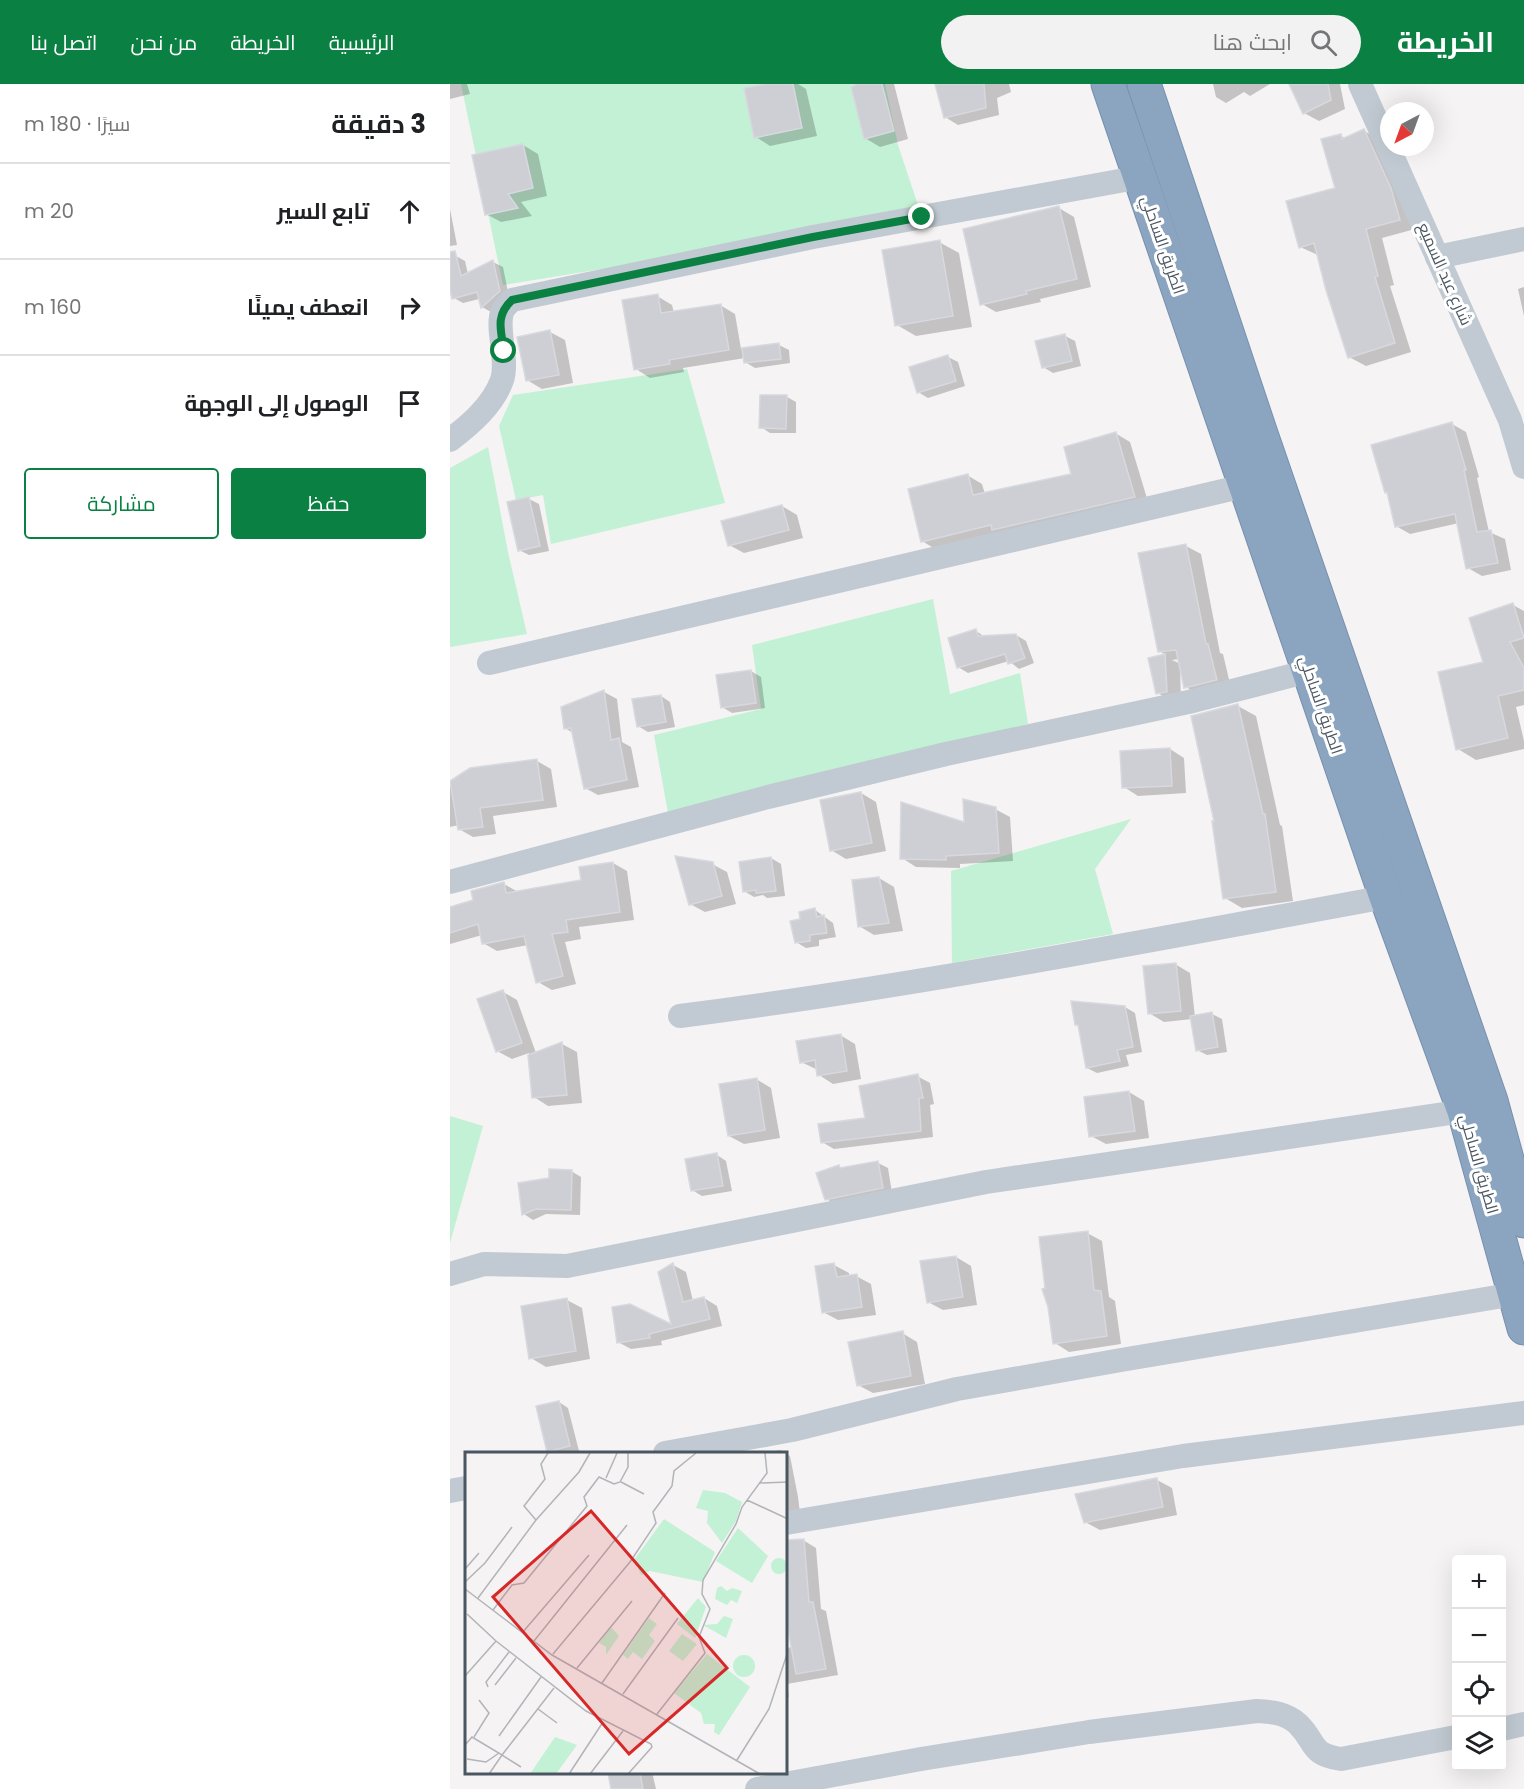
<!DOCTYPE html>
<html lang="ar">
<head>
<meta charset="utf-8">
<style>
  :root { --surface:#fff; --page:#f2f2f2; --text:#202124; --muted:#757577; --line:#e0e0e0; --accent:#0b8043 }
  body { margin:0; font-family:Poppins,Cairo,sans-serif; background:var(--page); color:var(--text); direction:rtl }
  .controls { position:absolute; right:18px; bottom:18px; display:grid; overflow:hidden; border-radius:6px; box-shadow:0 6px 24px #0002 }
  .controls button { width:54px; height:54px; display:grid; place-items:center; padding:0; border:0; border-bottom:2px solid var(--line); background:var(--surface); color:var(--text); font:30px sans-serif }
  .compass { position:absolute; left:930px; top:18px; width:54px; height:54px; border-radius:50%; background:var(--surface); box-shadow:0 6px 24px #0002; rotate:221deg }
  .stop { position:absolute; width:18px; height:18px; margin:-14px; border:4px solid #0b8043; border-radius:50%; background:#fff }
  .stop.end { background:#0b8043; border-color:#fff; box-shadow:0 2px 6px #0008 }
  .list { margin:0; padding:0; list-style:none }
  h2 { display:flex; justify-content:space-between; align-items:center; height:78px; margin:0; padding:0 24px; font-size:26px }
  h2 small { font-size:20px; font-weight:400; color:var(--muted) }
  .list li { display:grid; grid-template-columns:39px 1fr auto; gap:18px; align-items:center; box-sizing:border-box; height:96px; padding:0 24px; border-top:2px solid var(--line) }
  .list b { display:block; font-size:22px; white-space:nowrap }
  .list em { font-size:20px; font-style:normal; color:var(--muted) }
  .actions { display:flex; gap:12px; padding:18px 24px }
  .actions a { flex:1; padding:14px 0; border:2px solid var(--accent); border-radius:6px; text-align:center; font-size:21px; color:var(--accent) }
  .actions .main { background:var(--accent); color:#fff }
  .icon { flex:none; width:33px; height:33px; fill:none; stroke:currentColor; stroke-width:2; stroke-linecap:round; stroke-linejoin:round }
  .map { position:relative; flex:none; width:1074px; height:1705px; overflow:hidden; direction:ltr }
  header { display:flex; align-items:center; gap:36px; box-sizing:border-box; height:84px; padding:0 30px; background:var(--accent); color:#fff }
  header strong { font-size:28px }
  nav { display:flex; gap:33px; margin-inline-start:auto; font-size:21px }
  .search { width:420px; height:54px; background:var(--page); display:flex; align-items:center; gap:15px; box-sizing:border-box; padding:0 21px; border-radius:33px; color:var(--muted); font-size:22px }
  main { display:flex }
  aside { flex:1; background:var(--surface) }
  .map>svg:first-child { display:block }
</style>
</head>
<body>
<header>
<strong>الخريطة</strong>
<div class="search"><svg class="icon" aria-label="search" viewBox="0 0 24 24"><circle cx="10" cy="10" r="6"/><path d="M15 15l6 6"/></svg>ابحث هنا</div>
<nav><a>الرئيسية</a><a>الخريطة</a><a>من نحن</a><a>اتصل بنا</a></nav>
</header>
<main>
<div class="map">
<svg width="1074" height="1705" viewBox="0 0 1074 1705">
  <rect width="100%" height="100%" fill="#f5f3f3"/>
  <g fill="#c3f1d5">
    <path d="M11,0H435L448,61L472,133L53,201Z"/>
    <path d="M237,285L275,419L101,460L93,411L66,416L49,342L63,311Z"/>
    <path d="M38,363L58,468L77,550L0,563V384Z"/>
    <path d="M483,515L500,610L570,589L578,640L218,729L204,651L311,625L302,561Z"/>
    <path d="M681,735L645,785L663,850L502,879L501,787Z"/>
    <path d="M0,1032L33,1042L0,1159Z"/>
  </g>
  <g fill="#0003" fill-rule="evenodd">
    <path d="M0,0H17L20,10L0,15Z"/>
    <path d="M323,0H348L356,5L367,52L320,62L306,53Z"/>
    <path d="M410,0H444L458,55L430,63L415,54Z"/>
    <path d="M487,0H559L561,8L547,14L549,31L508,41L495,33Z"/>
    <path d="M763,0H820L800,12L794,8L776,19L766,13Z"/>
    <path d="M840,0H890L895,25L869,37L854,29Z"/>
    <path d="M914,47L931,56L965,145L932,154L944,201L940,202L961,268L916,282L899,273L868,171L850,163L886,105L890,51L896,55Z"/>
    <path d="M73,61L88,70L97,112L71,118L82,132L51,138L36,130Z"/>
    <path d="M609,124L624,133L641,203L590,215L591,218L546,228L532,220Z"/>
    <path d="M0,125L7,161L0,162Z"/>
    <path d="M489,158L509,169L522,243L466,252L447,241Z"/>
    <path d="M6,172L15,177L18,190L43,178L53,183L59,213L41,228L32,223L29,215L13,219L4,214L0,200V176Z"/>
    <path d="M1074,203V232L1068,205Z"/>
    <path d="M207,212L222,221L224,229L270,221L285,230L291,265L329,261L339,266L340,279L305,284L295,278V274L233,284L234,288L200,294L186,285Z"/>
    <path d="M100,248L115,256L123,299L92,305L77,296Z"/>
    <path d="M615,252L625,257L631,282L603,289L593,283Z"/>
    <path d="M498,273L508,278L515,302L478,314L468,308Z"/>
    <path d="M337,313L346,318V349H320L311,343Z"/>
    <path d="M1002,340L1016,348L1029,393L1027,394L1039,448L1055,455L1061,486L1032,492L1018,484L1009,439L960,450L946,442L939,410L936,408Z"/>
    <path d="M665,349L680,358L699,421L487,466L472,457L517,391L532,400L535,410L623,391Z"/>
    <path d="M79,415L89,420L99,467L79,471L69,466Z"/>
    <path d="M332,422L347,431L353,454L294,469L279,461Z"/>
    <path d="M736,462L751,470L770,569L773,570L781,604L750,612L736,603L731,584H730L731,616L722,618L708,609L699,575L716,571L709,567ZM729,575L731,580L722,576Z"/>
    <path d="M1063,521L1074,527V621L1066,623L1074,657V665L1026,676L1008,665L1035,579Z"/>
    <path d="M526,547L535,553L566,551L576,557L584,579L569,585L559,577L518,589L508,583Z"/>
    <path d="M301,587L311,593L315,624L282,629L272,623Z"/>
    <path d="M154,608L167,615L172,658L181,663L189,703L148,711L135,704L123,649L115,644L112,624Z"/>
    <path d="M211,612L220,618L225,643L198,648L188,642Z"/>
    <path d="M788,622L806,632L830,741L832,742L843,817L792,824L775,814Z"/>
    <path d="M720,665L734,674L736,709L688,712L674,703Z"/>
    <path d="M87,677L101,685L107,723L43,732L46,750L23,753L9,745V741L0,743V699L21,686Z"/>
    <path d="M411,709L426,718L436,767L396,775L381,766Z"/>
    <path d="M545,725L560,733L563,777L510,780V784L466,783L452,774Z"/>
    <path d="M321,774L331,780L335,812L317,814L313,811L304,813L294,807L290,779Z"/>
    <path d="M163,779L177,787L184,836L129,843L131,855L115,858L126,900L102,906L88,898L78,861L47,867L33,859L32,851L0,860V824L25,817L54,800L68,808L132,798Z"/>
    <path d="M262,780L277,788L286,820L255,828L240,820Z"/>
    <path d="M429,794L444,803L453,847L424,851L409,842Z"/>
    <path d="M365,826L383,839L386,853L369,856V862L356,864L346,858L352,836Z"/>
    <path d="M725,880L740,889L745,933L762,930L772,935L777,968L757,971L747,966L742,935L714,938L699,929Z"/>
    <path d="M53,908L67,916L86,969L112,960L127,968L132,1019L98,1022L84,1013L79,969L62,975L47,967Z"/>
    <path d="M675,923L685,929L692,968L676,971L679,982L647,989L637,984Z"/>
    <path d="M390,951L405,960L411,995L383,1000L369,991L368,986L351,978Z"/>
    <path d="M467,992L480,999L484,1020L480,1021L483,1053L384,1065L372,1058L417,1035Z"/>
    <path d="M306,995L321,1004L330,1054L294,1060L279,1052Z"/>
    <path d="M679,1008L694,1017L699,1054L656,1060L641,1052Z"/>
    <path d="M267,1071L276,1077L282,1107L252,1112L242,1106Z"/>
    <path d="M428,1079L438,1084L442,1109L386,1120L376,1115L389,1083L393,1085Z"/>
    <path d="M121,1087L131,1093L130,1131L96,1130L83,1136L74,1130L69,1100L100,1096Z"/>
    <path d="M637,1149L652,1157L659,1213L665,1217L671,1260L619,1268L605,1259Z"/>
    <path d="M506,1173L521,1182L527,1221L493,1226L478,1218Z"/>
    <path d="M223,1181L236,1188L243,1217L254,1214L267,1222L272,1242L211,1257L212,1261L181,1265L168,1258L223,1243Z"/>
    <path d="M384,1181L399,1189V1193L406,1192L421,1200L426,1231L388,1236L373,1228Z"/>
    <path d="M117,1216L132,1224L140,1275L96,1283L81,1274Z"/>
    <path d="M452,1249L467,1258L475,1300L423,1309L408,1301Z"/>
    <path d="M109,1318L118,1324L129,1367L102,1369L98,1367Z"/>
    <path d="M330,1366L335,1369H316Z"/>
    <path d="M336,1370L340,1372L348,1413L350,1429L336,1430Z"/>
    <path d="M707,1396L722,1404L727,1431L650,1446L635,1438Z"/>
    <path d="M353,1456L366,1464L371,1525L376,1527L388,1591L337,1600L339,1613L336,1614V1564L343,1563L336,1527V1517H340L336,1458Z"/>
    <path d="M159,1688H202L206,1705H163Z"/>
  </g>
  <g fill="#cdcfd5" stroke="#d7d9de" stroke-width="1.5">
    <path d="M316,0H343L352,44L304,54L294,4Z"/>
    <path d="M407,0H432L444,47L414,55L401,3Z"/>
    <path d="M485,0H534L536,24L494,34Z"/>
    <path d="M839,0H878L881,16L853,30Z"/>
    <path d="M914,45L941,104L950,136L916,145L928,192L925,193L945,259L898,274L876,206L864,159L849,164L836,117L885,104L871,55L891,50L892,55Z"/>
    <path d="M73,60L83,104L58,110L68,124L35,131L22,71Z"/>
    <path d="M609,122L627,195L576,207L577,210L530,221L513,145Z"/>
    <path d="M490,156L503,232L445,242L432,166Z"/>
    <path d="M5,167L11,192L43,176L50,207L31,224L27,208L2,215L0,206V168Z"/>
    <path d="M208,210L211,229L271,220L279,266L219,276L220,280L184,286L172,216Z"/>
    <path d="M100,246L109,291L76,297L67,253Z"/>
    <path d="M615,250L622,277L592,284L585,257Z"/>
    <path d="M329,259L331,275L294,279L292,264Z"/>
    <path d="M498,271L506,297L467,309L459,283Z"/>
    <path d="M310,311H337L336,345L309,344Z"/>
    <path d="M1002,338L1016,386H1014L1027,448L1041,446L1048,479L1016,485L1005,430L945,443L937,408L935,409L921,361Z"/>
    <path d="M666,348L685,413L542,446L541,441L471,458L458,405L518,390L523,411L621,390L614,363Z"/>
    <path d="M79,413L90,462L68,467L57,418Z"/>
    <path d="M332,421L339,446L278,462L271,437Z"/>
    <path d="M736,460L756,560H758L767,596L734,604L726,566L708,568L688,469Z"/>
    <path d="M1063,519L1074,554L1060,558L1074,584V606L1048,612L1058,654L1006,666L988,588L1033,578L1019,534Z"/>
    <path d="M526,545L528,552L566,550L575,574L558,580L555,570L507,584L498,554Z"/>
    <path d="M715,570L717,608L706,610L698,574Z"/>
    <path d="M301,586L306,619L271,624L266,591Z"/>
    <path d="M154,606L161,656L169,654L177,696L134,705L121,644L114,645L111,623Z"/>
    <path d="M211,611L216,638L187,643L182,615Z"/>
    <path d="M788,620L813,730H815L826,808L773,815L762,737H764L741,632Z"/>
    <path d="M720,664L722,702L672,704L670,667Z"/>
    <path d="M87,675L93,716L30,724L33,743L8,746L0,697L20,684Z"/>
    <path d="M411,708L422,759L380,767L370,716Z"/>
    <path d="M513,715L546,723L549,769L496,772V776L450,775L451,718L514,738Z"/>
    <path d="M225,772L263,778L272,812L239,821Z"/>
    <path d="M321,773L326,807L306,809V806L293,808L289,778Z"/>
    <path d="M163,778L170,828L116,836L118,848L102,850L113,892L86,899L74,852L32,860L28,840L0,849V823L23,816L21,807L54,798L56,809L131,796L129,783Z"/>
    <path d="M429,793L439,839L408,843L402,796Z"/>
    <path d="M365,824L367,833L374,831L377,849L360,851V857L345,859L340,837L350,835L349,828Z"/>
    <path d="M726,879L731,927L698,930L693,882Z"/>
    <path d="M53,906L72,959L46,968L27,915Z"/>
    <path d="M621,917L675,922L683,963L667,966L670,977L636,984L628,941H625Z"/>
    <path d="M762,928L768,963L746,967L740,932Z"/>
    <path d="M391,950L397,987L367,992L365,976L350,979L346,957Z"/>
    <path d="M112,958L117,1011L82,1014L78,971Z"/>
    <path d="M468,990L473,1014H469L471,1047L371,1059L368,1040L415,1034L409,1002Z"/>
    <path d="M307,994L315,1046L278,1052L269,1000Z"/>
    <path d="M679,1007L685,1047L639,1053L634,1013Z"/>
    <path d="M267,1069L273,1102L241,1107L235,1075Z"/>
    <path d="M428,1077L433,1104L375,1116L366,1089L389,1081L390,1084Z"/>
    <path d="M99,1085L122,1086L121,1126L86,1125L72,1131L68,1099L99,1094Z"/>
    <path d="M638,1147L644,1206L651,1207L657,1252L603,1260L598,1223L592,1205L595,1204L589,1153Z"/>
    <path d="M506,1172L513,1213L477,1219L470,1177Z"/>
    <path d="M223,1179L233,1218L254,1213L260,1235L199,1250L200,1254L167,1259L162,1223L180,1220L221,1240L208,1188Z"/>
    <path d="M384,1179L387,1193L407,1190L412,1223L372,1229L365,1182Z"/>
    <path d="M117,1214L126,1267L79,1275L71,1222Z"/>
    <path d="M453,1247L461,1292L407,1302L398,1258Z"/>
    <path d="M109,1317L120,1362L97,1368L86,1322Z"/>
    <path d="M707,1394L713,1423L634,1439L625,1410Z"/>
    <path d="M354,1455L359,1518H363L376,1585L346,1590L336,1535V1515L338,1516L336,1456Z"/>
    <path d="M158,1689H190L193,1705H161Z"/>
  </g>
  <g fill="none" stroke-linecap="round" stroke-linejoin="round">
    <defs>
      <g id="highway">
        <path d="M658,0L936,813L1014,1027L1074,1244"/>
        <path d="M694,0L810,347L1041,1017L1074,1137"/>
      </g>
    </defs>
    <use href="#highway" stroke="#7690ad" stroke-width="35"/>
    <g stroke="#c1cad2" stroke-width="24">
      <path d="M910,0L1060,336L1074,383"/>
      <path d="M987,173L1074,155"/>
      <path d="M0,356C21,340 43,321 52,296C59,275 45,243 53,226C55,222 59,219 62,216L363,153L691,93"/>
      <path d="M39,579L794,402"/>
      <path d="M0,798L318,713L496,670L743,617L859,587"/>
      <path d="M230,932C466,902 701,856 936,813"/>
      <path d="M0,1190L34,1180L117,1182L536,1098L1014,1027"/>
      <path d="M215,1369L342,1346L507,1305L671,1276L1065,1210"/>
      <path d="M0,1407L16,1404"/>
      <path d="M336,1439L733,1372L1074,1329"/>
      <path d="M1052,1645L1074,1640"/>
      <path d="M307,1705L471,1675L639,1648L807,1627C823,1628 836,1629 848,1640C867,1659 859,1670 891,1675L1006,1653"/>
    </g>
    <use href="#highway" stroke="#8ba5c1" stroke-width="33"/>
  </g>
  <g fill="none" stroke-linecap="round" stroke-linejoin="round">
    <path stroke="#0b8043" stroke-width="8" d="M54,267C51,246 45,232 62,216L363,153L472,133"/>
  </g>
  <g text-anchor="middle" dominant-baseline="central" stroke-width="6" stroke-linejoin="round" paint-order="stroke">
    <g font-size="16" fill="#4a5661" stroke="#fff">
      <text transform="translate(713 161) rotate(71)">الطريق الساحلي</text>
      <text transform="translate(995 190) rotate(66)">شارع عبد السميع</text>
      <text transform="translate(871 621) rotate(71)">الطريق الساحلي</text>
      <text transform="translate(1029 1080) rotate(74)">الطريق الساحلي</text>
    </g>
  </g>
  <g transform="translate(15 1368)">
    <rect width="322" height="322" fill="#f5f3f3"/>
    <path d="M238,38L260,41L277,50L271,69L257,91L242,71L243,59L231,56ZM199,67L250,100L238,130L185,119L176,123L169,108ZM273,76L303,104L287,131L251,109ZM306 114a8 8 0 1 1 16 0a8 8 0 1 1-16 0ZM256,134L262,139L267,136L277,139L272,151L266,148L262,153L250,147L252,136ZM233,146L241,155L230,186L212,172ZM259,164L268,167L261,186L238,173L252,172ZM184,166L192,172L184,183L190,189L177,207L168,200L163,207L158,203ZM146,175L154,184L141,203V195L134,191ZM217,182L232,192L218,209L204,199ZM242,202L285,235L254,283L249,280L250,272H239L236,261L209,241ZM268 214a11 11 0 1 1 22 0a11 11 0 1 1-22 0ZM90,285L112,293L91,322H65Z" fill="#c3f1d5"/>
    <path fill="none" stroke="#b1b4b9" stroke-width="1.5" d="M141,26L152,1M156,30L179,42M295,31L323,30M282,48L323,67M71,68L114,20L125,1M0,117L14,101M0,130L20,111L47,75M0,137L87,203L295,322M13,146L71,68L59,54L80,27L76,12L83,1M28,158L47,133L59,131L122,54L119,45L134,25L149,32L155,30L163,15V1M2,162L31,189L121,259L186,292L187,295L163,322M57,181L124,103M69,189L162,73M88,202L165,110L191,71L188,60L207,34L209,19L231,1M112,216L167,149M0,224L31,189M137,231L200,141M30,233L51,206M23,235L21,230L44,200M158,242L213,166M73,257L92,271M192,262L240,201L234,185L245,157L237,142L238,128L271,72L277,55L302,21L300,1M34,284L76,225M9,285L24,261L14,248M0,293L7,285L37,303L89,236M2,307L21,310L34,301M272,308L304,257L323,199M24,322L37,303L56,315M104,322L138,270M125,322L158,279"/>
    <path fill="#d62828" fill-opacity="0.15" stroke="#d62828" stroke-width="3" d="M126,59L262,216L164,302L28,145Z"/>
    <rect width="322" height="322" fill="none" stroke="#4a5661" stroke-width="3"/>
  </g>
</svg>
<div class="controls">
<button>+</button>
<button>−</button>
<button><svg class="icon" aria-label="locate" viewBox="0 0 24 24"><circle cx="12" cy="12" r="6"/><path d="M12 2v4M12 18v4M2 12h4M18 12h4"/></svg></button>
<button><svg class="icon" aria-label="layers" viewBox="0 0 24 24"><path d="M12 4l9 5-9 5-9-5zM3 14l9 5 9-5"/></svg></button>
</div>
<svg class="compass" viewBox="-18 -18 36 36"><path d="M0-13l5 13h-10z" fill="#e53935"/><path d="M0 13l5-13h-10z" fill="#757577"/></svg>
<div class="stop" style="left:54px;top:267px"></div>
<div class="stop end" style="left:472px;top:133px"></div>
</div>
<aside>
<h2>3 دقيقة<small>سيرًا · 180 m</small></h2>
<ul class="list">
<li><svg class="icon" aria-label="ahead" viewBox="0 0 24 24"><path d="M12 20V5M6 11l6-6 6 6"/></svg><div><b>تابع السير</b></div><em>20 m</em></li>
<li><svg class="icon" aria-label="right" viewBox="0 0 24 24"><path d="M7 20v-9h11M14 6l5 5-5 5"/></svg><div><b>انعطف يمينًا</b></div><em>160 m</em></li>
<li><svg class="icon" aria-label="arrive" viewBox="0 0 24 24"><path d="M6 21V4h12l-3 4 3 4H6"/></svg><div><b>الوصول إلى الوجهة</b></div></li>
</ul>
<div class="actions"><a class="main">حفظ</a><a>مشاركة</a></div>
</aside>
</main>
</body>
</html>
